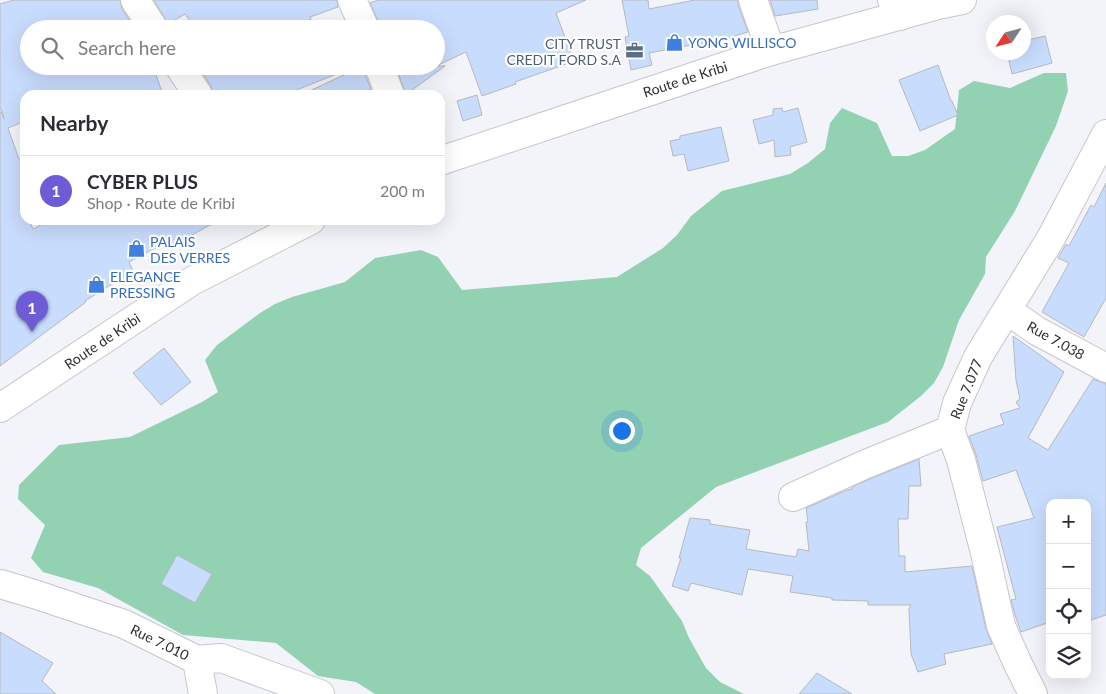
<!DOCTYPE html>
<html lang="en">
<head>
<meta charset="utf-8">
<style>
  :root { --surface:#fff; --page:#f2f2f3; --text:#2b2b33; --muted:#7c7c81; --line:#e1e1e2; --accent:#6d5cd6 }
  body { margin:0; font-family:Lato,sans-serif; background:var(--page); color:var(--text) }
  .controls { position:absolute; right:15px; bottom:15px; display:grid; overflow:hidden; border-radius:10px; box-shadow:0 5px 20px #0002 }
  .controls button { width:45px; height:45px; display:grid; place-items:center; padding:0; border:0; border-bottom:1px solid var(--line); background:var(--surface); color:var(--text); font:25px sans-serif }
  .compass { position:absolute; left:986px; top:15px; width:45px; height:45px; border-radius:50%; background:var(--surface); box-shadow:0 5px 20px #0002; rotate:234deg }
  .you { position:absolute; left:621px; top:430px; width:18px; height:18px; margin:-12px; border:4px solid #fff; border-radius:50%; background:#1a73e8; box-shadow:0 0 0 8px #1a73e833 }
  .badge { display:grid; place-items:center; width:32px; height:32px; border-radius:50%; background:var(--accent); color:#fff; font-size:16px; font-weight:700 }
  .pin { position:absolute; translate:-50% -41px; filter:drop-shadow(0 1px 2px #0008) }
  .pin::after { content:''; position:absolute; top:26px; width:18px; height:15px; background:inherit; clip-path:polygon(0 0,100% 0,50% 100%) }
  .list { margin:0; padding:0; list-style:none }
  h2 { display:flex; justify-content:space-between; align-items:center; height:65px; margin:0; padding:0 20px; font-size:21px }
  h2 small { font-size:16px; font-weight:400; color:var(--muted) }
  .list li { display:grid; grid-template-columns:32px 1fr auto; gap:15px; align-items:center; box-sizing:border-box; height:70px; padding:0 20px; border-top:1px solid var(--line) }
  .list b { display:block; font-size:19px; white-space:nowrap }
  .list p { margin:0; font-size:16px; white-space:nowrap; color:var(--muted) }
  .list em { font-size:16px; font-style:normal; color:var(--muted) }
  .icon { flex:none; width:28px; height:28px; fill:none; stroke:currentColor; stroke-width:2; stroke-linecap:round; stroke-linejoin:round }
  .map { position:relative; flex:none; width:1106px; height:694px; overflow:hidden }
  .search { position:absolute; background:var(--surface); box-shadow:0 5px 20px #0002; left:20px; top:20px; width:425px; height:55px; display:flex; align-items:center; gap:12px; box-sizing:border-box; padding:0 18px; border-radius:28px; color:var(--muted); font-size:19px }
  .panel { position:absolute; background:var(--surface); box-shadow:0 5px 20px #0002; left:20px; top:90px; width:425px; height:135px; border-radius:15px }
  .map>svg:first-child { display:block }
</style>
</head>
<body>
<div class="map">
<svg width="1106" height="694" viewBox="0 0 1106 694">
  <rect width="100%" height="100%" fill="#f2f4f9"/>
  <path fill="#93d1b3" d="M1044,73H1066L1068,91L1056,126L1015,211L986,257L985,274L959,320L943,367L934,383L921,396L888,422L716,487L641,548L636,565L650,576L682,621L689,638L706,668L720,682L744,694H375L356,682L318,676L276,643L183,635L98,588L43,572L31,558L45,525L18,499L19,485L59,445L130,437L202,402L218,392L205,360L217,345L260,313L275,304L292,297L345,282L375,258L421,250L438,257L462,290L617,277L663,248L677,235L691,216L722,191L790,174L808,163L825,149L830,123L842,108L877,123L892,156H908L925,150L955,129L959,90L974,81L1010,88Z"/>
  <g fill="#c8dcfd" stroke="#b6b9bd">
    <path d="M14,0H120L122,9L135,29H29V66H153L163,95H25V121L8,128L19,159L25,156V220H29L33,229L50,220H219L167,249L165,243L129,262L133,271L85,301L86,302L0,366V112H2L4,119L0,107V4Z"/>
    <path d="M154,0H337L338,7L310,17L315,29H195L185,14L168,24Z"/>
    <path d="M378,0H586L556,13L572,56L565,60L566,64L515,82L516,84L482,96L466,52L436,66V29H380L379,23L370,3Z"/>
    <path d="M622,0H648L649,9L695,0H738V5L748,32L724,39L649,53L652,65L631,70L625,37L629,36Z"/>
    <path d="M770,0H817L818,9L775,16Z"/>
    <path d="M1045,36L1052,63L1012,74L1007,52H1024V41Z"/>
    <path d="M938,65L951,101H952L958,115L920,131L899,80Z"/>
    <path d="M198,66H354V67L284,95H213L211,86Z"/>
    <path d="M363,66H364V72L371,89L359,95H301Z"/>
    <path d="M396,66H445L412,90L405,93Z"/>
    <path d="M477,95L482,115L463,121L457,101Z"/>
    <path d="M782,108L783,112L798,108L807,142L790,147L791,155L775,157L774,140L759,144L753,120L773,115V109Z"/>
    <path d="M721,127L729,161L688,171L684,154L673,156L670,141L680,139V136Z"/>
    <path d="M1106,183V298L1084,337L1042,312L1069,263L1058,258L1066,244L1069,246L1091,205L1094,207Z"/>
    <path d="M1013,336L1064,372L1028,438L1048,450L1093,379L1106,384V615L1091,620L1087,609V503H1050V622L1021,632L1015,615L1011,600L1016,599L997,527L1034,518L1016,470L983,481L976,455L969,436L1004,424L1000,414L1020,408L1016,402L1020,399L1016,380Z"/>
    <path d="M164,348L191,382L161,405L133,373Z"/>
    <path d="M919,459L921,486H909L908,519H898L899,556H905V572L972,566L986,629L992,644L944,654L946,664L918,672L911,654L909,608L911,605H868V601L832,600V598L790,592L793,576L748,569L742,595L691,583L688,591L672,586L681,558H679L690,518L710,520V524L750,530L746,549L796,557L798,549L809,551L806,522L808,521L806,508L847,490L852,489V487L872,478Z"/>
    <path d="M177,555L212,574L195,603L161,584Z"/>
    <path d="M0,632L53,663L42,681L56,694H0Z"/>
    <path d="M817,673L852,694H799Z"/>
  </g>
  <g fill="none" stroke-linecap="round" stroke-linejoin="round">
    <defs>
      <g id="minor">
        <path d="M135,0L154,29"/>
        <path d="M352,0L365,29"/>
        <path d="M753,0L771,51"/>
        <path d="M892,0L900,16"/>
        <path d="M179,66L198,95"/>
        <path d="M379,66L390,95"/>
        <path d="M1007,310L1037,331L1106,368"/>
        <path d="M793,497L866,464L950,430"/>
        <path d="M0,584L34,594L124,624L197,660L221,658L320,694"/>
        <path d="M197,660L203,694"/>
        <path d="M1033,694L1018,664L1001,626L985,553L961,460L950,430L957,403L978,357L1051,238L1106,134"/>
      </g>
      <g id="major">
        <path d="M440,161L771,51L938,5L962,0"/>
        <path d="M0,408L192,281L311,220"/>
      </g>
    </defs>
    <use href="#minor" stroke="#c5c7cc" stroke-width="30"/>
    <use href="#major" stroke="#c5c7cc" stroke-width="30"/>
    <use href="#minor" stroke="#fff" stroke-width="28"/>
    <use href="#major" stroke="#fff" stroke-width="28"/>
  </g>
  <defs>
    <symbol id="shop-bare" viewBox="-9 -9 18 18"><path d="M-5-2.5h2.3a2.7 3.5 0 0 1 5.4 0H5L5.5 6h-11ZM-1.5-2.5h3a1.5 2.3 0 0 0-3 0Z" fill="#3f7fe0" stroke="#fff" stroke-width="2.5" paint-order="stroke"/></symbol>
    <symbol id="office-bare" viewBox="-9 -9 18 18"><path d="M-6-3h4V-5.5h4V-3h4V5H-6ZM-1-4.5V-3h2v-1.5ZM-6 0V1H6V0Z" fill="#5c6f8a" stroke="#fff" stroke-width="2.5" paint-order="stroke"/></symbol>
  </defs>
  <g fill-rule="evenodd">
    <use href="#shop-bare" x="662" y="30" width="25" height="25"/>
    <use href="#office-bare" x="622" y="38" width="25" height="25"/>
    <use href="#shop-bare" x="124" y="236" width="25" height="25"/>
    <use href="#shop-bare" x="84" y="272" width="25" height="25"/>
  </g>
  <g text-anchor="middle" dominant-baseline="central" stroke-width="4.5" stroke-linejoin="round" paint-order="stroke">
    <g font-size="14" fill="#366cbe" stroke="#fff" text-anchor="start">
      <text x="688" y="42">YONG WILLISCO</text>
      <text x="150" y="241">PALAIS<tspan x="150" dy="16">DES VERRES</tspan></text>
      <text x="110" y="276">ELEGANCE<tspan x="110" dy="16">PRESSING</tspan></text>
    </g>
    <g font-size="14" fill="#4e5e75" stroke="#fff" text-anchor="end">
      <text x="621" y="43">CITY TRUST<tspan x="621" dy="16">CREDIT FORD S.A</tspan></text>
    </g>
    <g font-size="14" fill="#2c2d2e" stroke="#fff">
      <text transform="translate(685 79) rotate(-18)">Route de Kribi</text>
      <text transform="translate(1056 340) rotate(29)">Rue 7.038</text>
      <text transform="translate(102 341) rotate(-34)">Route de Kribi</text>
      <text transform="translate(966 389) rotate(-68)">Rue 7.077</text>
      <text transform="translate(160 642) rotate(26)">Rue 7.010</text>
    </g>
  </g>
</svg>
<div class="controls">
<button>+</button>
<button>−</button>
<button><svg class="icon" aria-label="locate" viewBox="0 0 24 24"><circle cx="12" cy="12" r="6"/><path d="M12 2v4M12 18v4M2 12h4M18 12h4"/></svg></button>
<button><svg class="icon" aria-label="layers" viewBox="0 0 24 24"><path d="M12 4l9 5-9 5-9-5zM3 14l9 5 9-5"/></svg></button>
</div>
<svg class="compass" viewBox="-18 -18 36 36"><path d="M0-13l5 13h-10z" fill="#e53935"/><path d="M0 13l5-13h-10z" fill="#7c7c81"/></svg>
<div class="you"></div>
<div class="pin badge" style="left:32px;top:332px">1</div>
<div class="search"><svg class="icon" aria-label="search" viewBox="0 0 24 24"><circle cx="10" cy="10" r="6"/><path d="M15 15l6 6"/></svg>Search here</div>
<section class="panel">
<h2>Nearby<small></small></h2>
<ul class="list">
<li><span class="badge">1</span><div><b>CYBER PLUS</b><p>Shop · Route de Kribi</p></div><em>200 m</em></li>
</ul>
</section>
</div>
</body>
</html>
